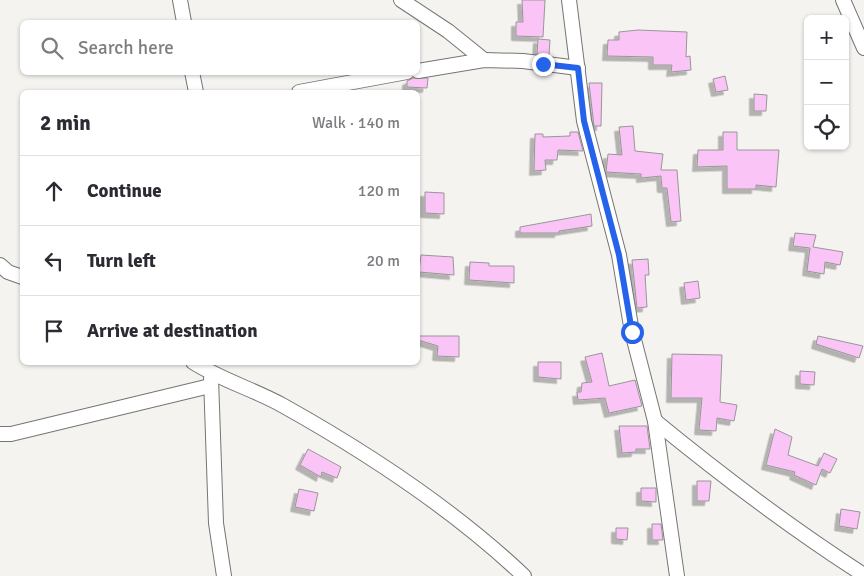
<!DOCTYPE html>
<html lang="en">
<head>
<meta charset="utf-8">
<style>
  :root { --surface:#fff; --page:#f7f7f7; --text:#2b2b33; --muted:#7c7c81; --line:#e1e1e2 }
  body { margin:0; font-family:Signika,sans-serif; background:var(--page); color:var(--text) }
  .controls { position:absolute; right:15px; top:15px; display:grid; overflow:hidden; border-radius:8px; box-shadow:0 1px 4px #0004 }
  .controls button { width:45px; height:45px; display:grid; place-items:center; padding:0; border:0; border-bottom:1px solid var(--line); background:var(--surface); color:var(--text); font:25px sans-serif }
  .stop { position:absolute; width:15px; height:15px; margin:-11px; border:4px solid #2563eb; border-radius:50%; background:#fff }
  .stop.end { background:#2563eb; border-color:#fff; box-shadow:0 1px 5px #0008 }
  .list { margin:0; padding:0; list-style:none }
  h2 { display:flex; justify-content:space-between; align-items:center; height:65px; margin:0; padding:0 20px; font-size:21px }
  h2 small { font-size:16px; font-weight:400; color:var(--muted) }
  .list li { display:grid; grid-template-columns:32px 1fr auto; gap:15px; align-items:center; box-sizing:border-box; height:70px; padding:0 20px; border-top:1px solid var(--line) }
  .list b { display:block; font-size:19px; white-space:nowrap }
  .list em { font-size:16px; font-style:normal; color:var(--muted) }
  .icon { flex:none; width:28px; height:28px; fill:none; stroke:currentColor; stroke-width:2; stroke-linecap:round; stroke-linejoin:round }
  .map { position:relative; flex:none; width:864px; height:576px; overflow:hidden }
  .search { position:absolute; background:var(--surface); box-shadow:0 1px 4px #0004; left:20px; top:20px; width:400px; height:55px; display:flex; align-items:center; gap:12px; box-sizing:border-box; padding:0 18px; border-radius:8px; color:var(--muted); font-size:19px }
  .panel { position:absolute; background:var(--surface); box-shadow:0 1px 4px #0004; left:20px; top:90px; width:400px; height:275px; border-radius:8px }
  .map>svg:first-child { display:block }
</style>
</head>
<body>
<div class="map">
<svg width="864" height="576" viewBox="0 0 864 576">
  <defs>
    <filter id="shadow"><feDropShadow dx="-4.5" dy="4.5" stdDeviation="0" flood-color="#0004"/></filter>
  </defs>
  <rect width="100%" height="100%" fill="#f4f3f0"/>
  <g fill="#fac5f6" stroke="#989698" filter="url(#shadow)">
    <path d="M522,0H545L543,37L516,36V22H523Z"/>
    <path d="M638,30L687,32L686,57L690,56L691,70L671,72L672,65H653V57L607,56L608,40H619V32Z"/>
    <path d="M538,39L550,40L549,55L537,54Z"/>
    <path d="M725,76L728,90L716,92L713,79Z"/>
    <path d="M413,78H428L427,88L407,87V81Z"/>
    <path d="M589,83H602L601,126H594Z"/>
    <path d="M754,94L767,95L766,111H754Z"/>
    <path d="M633,126L635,151L663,154L661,170H677L681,221L671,222L667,188H662L661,176L641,178V174L606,172L608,154L622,155L619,127Z"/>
    <path d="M570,132H578L583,151L558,150L557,160H545L546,170L534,171L535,134H543V137L570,136Z"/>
    <path d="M723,132H737V150H779L776,187L756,185V189H727V166L697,167L698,150H723Z"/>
    <path d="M425,192L444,193V214L425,213Z"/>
    <path d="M591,214L592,226L559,231V233H520V227Z"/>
    <path d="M795,233L816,235L813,247L843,252L840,265L825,262L824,274L807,271L810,248L793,246Z"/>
    <path d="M421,255L453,257L454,275L419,272Z"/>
    <path d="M648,259L649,275H645L647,307L637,308L632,260Z"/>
    <path d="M470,262L489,263V266H514V283L469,280Z"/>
    <path d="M698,281L700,298L686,300L684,283Z"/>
    <path d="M418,336H459V357L437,356L438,346L418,340Z"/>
    <path d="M818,336L863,346L859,358L816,344Z"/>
    <path d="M602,353L609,386L635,380L642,406L609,413L605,398L578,400L577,392H581L582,383L592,382L585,357Z"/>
    <path d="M672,354L722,355L720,402L737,405L734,421L717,418L716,431L699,430L702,398H671Z"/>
    <path d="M538,362H561V379L538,377Z"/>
    <path d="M800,371L815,372L814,385L800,384Z"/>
    <path d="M619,426H647L650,449H636V452L622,453Z"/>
    <path d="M775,429L792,437L788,455L818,466L824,453L837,459L830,473L822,469L816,485L794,475L795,472L766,465Z"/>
    <path d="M308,449L341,467L337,478L322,472L321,477L300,465Z"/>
    <path d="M697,481H711L709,501H697Z"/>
    <path d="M641,488H656V502L641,501Z"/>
    <path d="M299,489L318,493L314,511L295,507Z"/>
    <path d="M841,509L860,512L857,529L839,526Z"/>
    <path d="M652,524H661L663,540H652Z"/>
    <path d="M616,528H628L627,540L616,539Z"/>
  </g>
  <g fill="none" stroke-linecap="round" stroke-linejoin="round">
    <defs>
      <g id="minor">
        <path d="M180,0L184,22"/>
        <path d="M401,0L448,31L484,60"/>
        <path d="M569,0L584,121L619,255L632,332L655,421L677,576"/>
        <path d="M843,0L864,48"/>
        <path d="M418,71L484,60L523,61L578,68"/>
        <path d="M192,72L196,92"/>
        <path d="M299,92L407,72"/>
        <path d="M0,265L8,272L22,277"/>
        <path d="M193,362C221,380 253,389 282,405C368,453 452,508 524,576"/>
        <path d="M211,378L216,523L224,576"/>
        <path d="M655,421C722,476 791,528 864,575"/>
        <path d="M0,434H11L210,386"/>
      </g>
    </defs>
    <use href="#minor" stroke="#777573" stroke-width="16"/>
    <use href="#minor" stroke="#fff" stroke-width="14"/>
  </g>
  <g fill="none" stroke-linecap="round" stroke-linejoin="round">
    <path stroke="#2563eb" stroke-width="6" d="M543,64L578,68L584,121L619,255L632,332"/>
  </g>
</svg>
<div class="controls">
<button>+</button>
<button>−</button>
<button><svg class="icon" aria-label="locate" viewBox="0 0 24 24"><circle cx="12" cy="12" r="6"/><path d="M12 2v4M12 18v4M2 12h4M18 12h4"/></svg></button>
</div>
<div class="stop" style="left:632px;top:332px"></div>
<div class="stop end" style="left:543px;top:64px"></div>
<div class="search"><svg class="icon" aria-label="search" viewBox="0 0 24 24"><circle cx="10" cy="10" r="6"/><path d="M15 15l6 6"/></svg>Search here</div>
<section class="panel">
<h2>2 min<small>Walk · 140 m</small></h2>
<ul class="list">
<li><svg class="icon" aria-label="ahead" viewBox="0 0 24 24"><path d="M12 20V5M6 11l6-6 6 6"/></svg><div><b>Continue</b></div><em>120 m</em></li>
<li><svg class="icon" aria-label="left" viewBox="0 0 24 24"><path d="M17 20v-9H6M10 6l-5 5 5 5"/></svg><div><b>Turn left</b></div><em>20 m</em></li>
<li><svg class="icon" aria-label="arrive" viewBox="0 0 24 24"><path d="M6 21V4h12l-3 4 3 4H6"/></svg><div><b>Arrive at destination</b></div></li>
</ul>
</section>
</div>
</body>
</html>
